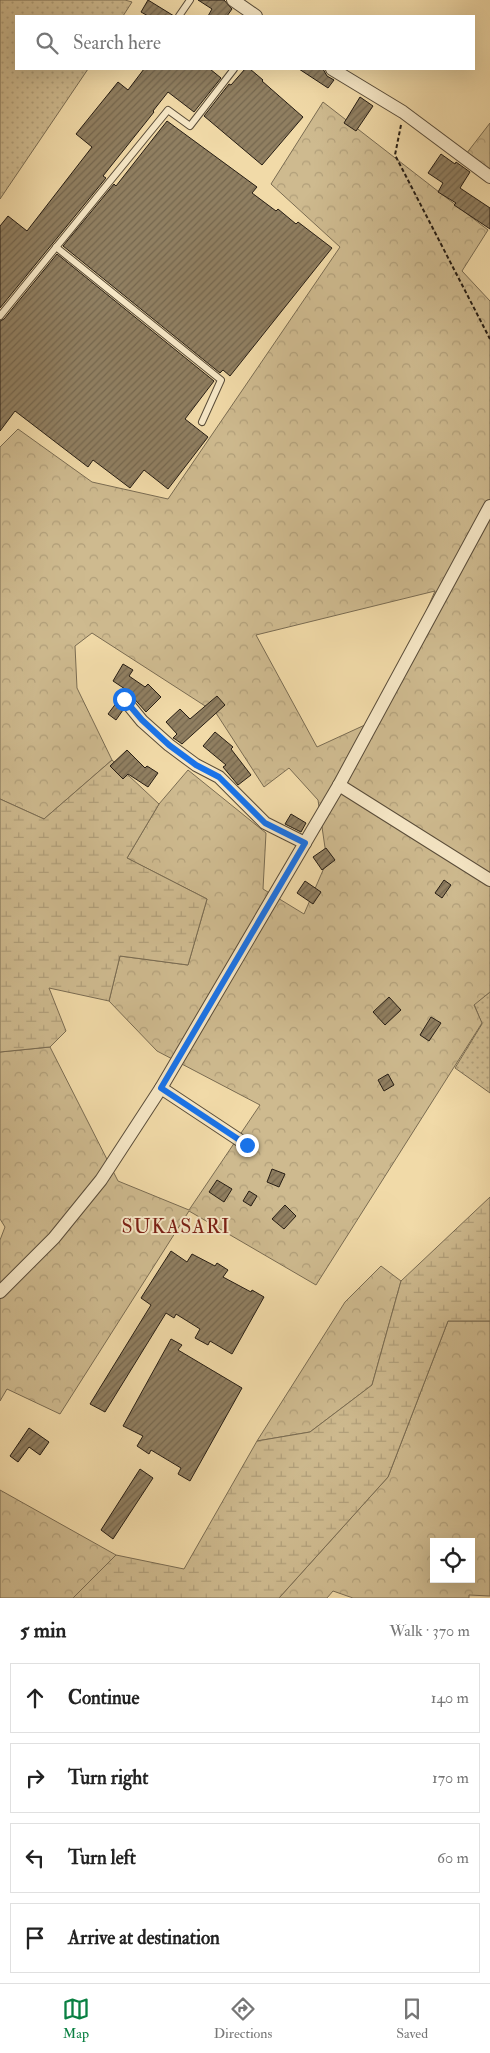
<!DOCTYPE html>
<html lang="en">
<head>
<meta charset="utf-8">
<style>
  :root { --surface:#fff; --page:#f6f6f6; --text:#222; --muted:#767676; --line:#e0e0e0; --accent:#0b8043 }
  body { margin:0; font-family:"IM FELL Double Pica",serif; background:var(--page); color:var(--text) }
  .controls { position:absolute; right:15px; bottom:15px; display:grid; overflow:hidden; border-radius:0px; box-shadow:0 5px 20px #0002 }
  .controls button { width:45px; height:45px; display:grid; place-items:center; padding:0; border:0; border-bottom:1px solid var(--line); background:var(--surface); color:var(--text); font:25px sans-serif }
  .stop { position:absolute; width:15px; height:15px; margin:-11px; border:4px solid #1a73e8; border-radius:50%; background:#fff }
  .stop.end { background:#1a73e8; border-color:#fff; box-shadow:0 1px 5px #0008 }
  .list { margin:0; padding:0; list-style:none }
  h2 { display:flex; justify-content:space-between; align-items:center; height:65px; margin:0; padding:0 20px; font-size:21px }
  h2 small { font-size:16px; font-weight:400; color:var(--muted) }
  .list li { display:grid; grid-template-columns:32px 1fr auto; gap:15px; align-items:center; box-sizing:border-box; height:70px; margin:0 10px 10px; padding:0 10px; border:1px solid var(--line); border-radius:0px }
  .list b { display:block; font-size:19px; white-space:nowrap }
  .list em { font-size:16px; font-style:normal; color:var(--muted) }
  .icon { flex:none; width:28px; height:28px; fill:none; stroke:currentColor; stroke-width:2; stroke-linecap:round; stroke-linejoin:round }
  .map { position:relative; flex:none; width:490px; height:1598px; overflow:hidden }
  .search { position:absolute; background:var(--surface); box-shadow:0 5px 20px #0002; left:15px; right:15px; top:15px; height:55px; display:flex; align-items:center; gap:12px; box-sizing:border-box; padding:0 18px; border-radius:0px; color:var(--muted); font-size:19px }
  .sheet { height:385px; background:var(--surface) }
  nav { display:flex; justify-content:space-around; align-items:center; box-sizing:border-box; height:70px; border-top:1px solid var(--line); background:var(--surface); font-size:14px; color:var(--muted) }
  nav a { display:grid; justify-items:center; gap:2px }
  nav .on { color:var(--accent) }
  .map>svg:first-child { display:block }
</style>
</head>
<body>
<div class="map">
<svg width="490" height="1598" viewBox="0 0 490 1598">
  <defs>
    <pattern id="grass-dots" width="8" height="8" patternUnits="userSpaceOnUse" patternTransform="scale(1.25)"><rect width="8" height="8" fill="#ceba8f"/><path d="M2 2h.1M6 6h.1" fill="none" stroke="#b19f7a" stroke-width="1.8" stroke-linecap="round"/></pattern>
    <pattern id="forest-crowns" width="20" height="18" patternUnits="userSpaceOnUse" patternTransform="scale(1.25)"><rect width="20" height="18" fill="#ceba8f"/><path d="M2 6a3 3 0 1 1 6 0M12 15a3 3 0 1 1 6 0" fill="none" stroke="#b19f7a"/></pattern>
    <pattern id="wetland-marsh" width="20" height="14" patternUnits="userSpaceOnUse" patternTransform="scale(1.25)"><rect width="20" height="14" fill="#ceba8f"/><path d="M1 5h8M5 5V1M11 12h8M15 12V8" fill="none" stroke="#b19f7a"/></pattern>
    <pattern id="building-hatch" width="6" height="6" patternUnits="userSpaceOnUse" patternTransform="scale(1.25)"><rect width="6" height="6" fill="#907f61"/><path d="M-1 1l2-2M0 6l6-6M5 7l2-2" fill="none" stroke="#75674f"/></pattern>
  </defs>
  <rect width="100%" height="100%" fill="#f1daa8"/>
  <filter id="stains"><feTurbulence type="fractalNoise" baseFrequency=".004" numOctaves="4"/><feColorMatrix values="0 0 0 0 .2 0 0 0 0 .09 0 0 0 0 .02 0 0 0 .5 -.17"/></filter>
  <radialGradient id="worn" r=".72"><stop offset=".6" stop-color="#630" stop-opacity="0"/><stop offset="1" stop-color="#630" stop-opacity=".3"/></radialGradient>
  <g fill="url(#grass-dots)" stroke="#7a6c52">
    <path d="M0,0H125L132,2L123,16H16V69H88L0,199Z"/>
    <path d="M490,992V1093L455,1068L482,1024L474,1004Z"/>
  </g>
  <g fill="url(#forest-crowns)" stroke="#7a6c52" fill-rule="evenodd">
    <path d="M323,102L488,230L462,271L490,301V992L474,1005L482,1023L316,1285L189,1211L60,1414L7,1389L0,1401V1240L5,1227L0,1219V1052L50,1047L118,1181L189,1210L260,1105L157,1051L109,1001L120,956L188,965L207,899L127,858L159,804L188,770L266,833L263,889L304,914L327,861L318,800L289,768L264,787L216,713L92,633L75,646L77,688L112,760L44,819L0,799V447L18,429L92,482L168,499L340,247L271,184ZM435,591L380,718L317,747L256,635Z"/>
    <path d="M490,123V175L463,158Z"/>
    <path d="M381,1266L401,1281L372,1385L310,1432L257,1441L345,1302Z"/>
    <path d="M448,1321H490V1596L469,1595V1598H353L333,1591L327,1598H279L388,1477ZM434,1542H471V1579H434Z"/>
    <path d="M0,1490L116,1555L73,1598H0Z"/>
  </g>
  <g fill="url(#wetland-marsh)" stroke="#7a6c52">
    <path d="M112,760L159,804L127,858L207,899L188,965L120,956L109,1001L49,988L66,1031L50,1047L0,1052V799L44,819Z"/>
    <path d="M490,1197V1321H448L388,1477L279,1598H73L116,1555L184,1569L257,1441L310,1432L372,1385L401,1281Z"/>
  </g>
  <g fill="url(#building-hatch)" stroke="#261d14">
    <path d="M148,0L174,16H148L141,12Z"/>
    <path d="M198,0H224L232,9L227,16H208L212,9Z"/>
    <path d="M144,69H210L221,78L194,112L168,92L153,111L154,112L103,176L106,178L0,308V226L8,216L27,231L92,147L76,134L118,82L128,90Z"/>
    <path d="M245,69H250L263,80L262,81L303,117L262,165L204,116L229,84L231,85Z"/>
    <path d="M299,69H323L327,76L334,80L328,88Z"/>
    <path d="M360,97L373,106L356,131L344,123Z"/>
    <path d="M167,121L257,187L252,193L276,211L278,209L296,224L298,222L332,248L230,376L223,370L220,373L63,246L114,184L116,186Z"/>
    <path d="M441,154L455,164L456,162L470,172L460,188L490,208V229L454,205L456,203L438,192L443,183L428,173Z"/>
    <path d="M57,254L214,381L185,419L208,437L168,489L144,470L130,488L93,460L88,467L15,411L0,431V321L4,319Z"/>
    <path d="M123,664L133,670L129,676L145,687L148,684L161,697L146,712L130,694L124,691L125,689L113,681Z"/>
    <path d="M217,696L225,705L182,744L175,739L173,738L177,734L166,722L180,709L190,719Z"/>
    <path d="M117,702L123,710L116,720L108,714Z"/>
    <path d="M215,732L233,747L231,749L251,775L238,785L223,767L226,765L203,746Z"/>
    <path d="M127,750L145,768L147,766L158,773L148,787L128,774L123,779L110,766Z"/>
    <path d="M291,814L306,823L301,832L285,824Z"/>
    <path d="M326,848L335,860L322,870L313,857Z"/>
    <path d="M444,880L451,885L442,898L435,893Z"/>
    <path d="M305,881L321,892L313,904L297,893Z"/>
    <path d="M389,997L401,1010L385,1025L373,1012Z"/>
    <path d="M431,1017L441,1023L429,1041L420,1035Z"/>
    <path d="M388,1074L394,1085L384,1091L378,1080Z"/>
    <path d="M272,1169L285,1174L279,1187L267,1182Z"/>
    <path d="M217,1180L232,1189L224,1202L209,1192Z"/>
    <path d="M249,1191L257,1196L251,1206L243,1201Z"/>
    <path d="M285,1205L296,1216L284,1229L272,1219Z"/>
    <path d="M171,1251L187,1262L192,1254L215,1266L217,1263L228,1270L223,1277L251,1292L252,1290L264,1297L232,1354L210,1341L208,1345L195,1338L200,1329L176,1314L174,1318L166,1313L105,1412L90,1404L151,1305L141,1298Z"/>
    <path d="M171,1339L182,1345L178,1350L242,1388L190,1481L178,1474L181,1468L151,1450L149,1454L137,1446L143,1436L123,1426Z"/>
    <path d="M29,1428L49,1442L40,1455L29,1447L18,1462L10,1456Z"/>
    <path d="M140,1469L153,1478L113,1539L101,1530Z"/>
  </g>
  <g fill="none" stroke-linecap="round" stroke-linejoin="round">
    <defs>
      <g id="lane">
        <path d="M179,16L190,0"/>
        <path d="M56,247L221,380L202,422"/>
        <path d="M0,316L168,110L190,126L234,69"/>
      </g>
      <g id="street">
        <path d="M233,0L256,16"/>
        <path d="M332,69L403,112L490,177"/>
        <path d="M124,699L142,721L169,745L196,765L219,777L265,823L305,843"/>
        <path d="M339,785L490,880"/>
        <path d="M161,1088L247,1145"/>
        <path d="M0,1292L54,1238L101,1180L161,1088L339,785L490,506"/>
      </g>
    </defs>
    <use href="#lane" stroke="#594c39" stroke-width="8"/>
    <use href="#street" stroke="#594c39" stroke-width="14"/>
    <path stroke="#261d14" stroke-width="2" stroke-dasharray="4 2.5" stroke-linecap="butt" d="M401,125L395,155L490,339"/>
    <use href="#lane" stroke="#f6e7c6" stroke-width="6"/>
    <use href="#street" stroke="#f6e7c6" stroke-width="12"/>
  </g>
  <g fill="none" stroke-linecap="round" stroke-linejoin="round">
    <path stroke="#1a73e8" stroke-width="6" d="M124,699L142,720L169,745L196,765L219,777L265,823L305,843L161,1088L247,1145"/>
  </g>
  <g text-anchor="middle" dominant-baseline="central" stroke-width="4" stroke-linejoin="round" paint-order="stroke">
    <g font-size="20" letter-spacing="1" fill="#7a1f14" stroke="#f6e7c6">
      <text x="176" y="1226">SUKASARI</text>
    </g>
  </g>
  <rect width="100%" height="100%" filter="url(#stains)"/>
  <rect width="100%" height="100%" fill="url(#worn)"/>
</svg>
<div class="controls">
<button><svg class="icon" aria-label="locate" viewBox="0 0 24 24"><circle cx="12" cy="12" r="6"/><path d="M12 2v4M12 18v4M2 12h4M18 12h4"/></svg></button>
</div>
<div class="stop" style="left:124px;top:699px"></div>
<div class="stop end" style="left:247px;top:1145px"></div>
<div class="search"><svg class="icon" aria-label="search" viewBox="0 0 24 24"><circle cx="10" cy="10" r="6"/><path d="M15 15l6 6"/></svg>Search here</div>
</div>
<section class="sheet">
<h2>5 min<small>Walk · 370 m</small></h2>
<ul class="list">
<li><svg class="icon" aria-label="ahead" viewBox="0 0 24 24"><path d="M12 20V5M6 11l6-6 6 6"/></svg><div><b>Continue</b></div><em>140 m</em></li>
<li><svg class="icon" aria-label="right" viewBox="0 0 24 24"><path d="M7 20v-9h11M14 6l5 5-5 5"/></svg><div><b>Turn right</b></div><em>170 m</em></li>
<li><svg class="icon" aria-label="left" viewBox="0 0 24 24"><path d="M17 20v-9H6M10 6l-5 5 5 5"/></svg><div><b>Turn left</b></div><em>60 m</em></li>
<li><svg class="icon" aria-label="arrive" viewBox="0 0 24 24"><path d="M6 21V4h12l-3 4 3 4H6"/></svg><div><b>Arrive at destination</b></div></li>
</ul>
</section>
<nav>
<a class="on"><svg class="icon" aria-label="map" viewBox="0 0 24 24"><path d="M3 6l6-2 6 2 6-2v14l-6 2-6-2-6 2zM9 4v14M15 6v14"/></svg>Map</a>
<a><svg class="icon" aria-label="directions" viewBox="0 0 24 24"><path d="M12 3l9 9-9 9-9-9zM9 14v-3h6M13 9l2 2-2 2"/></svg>Directions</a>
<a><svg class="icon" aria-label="saved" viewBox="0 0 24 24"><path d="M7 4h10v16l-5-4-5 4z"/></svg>Saved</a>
</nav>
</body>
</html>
